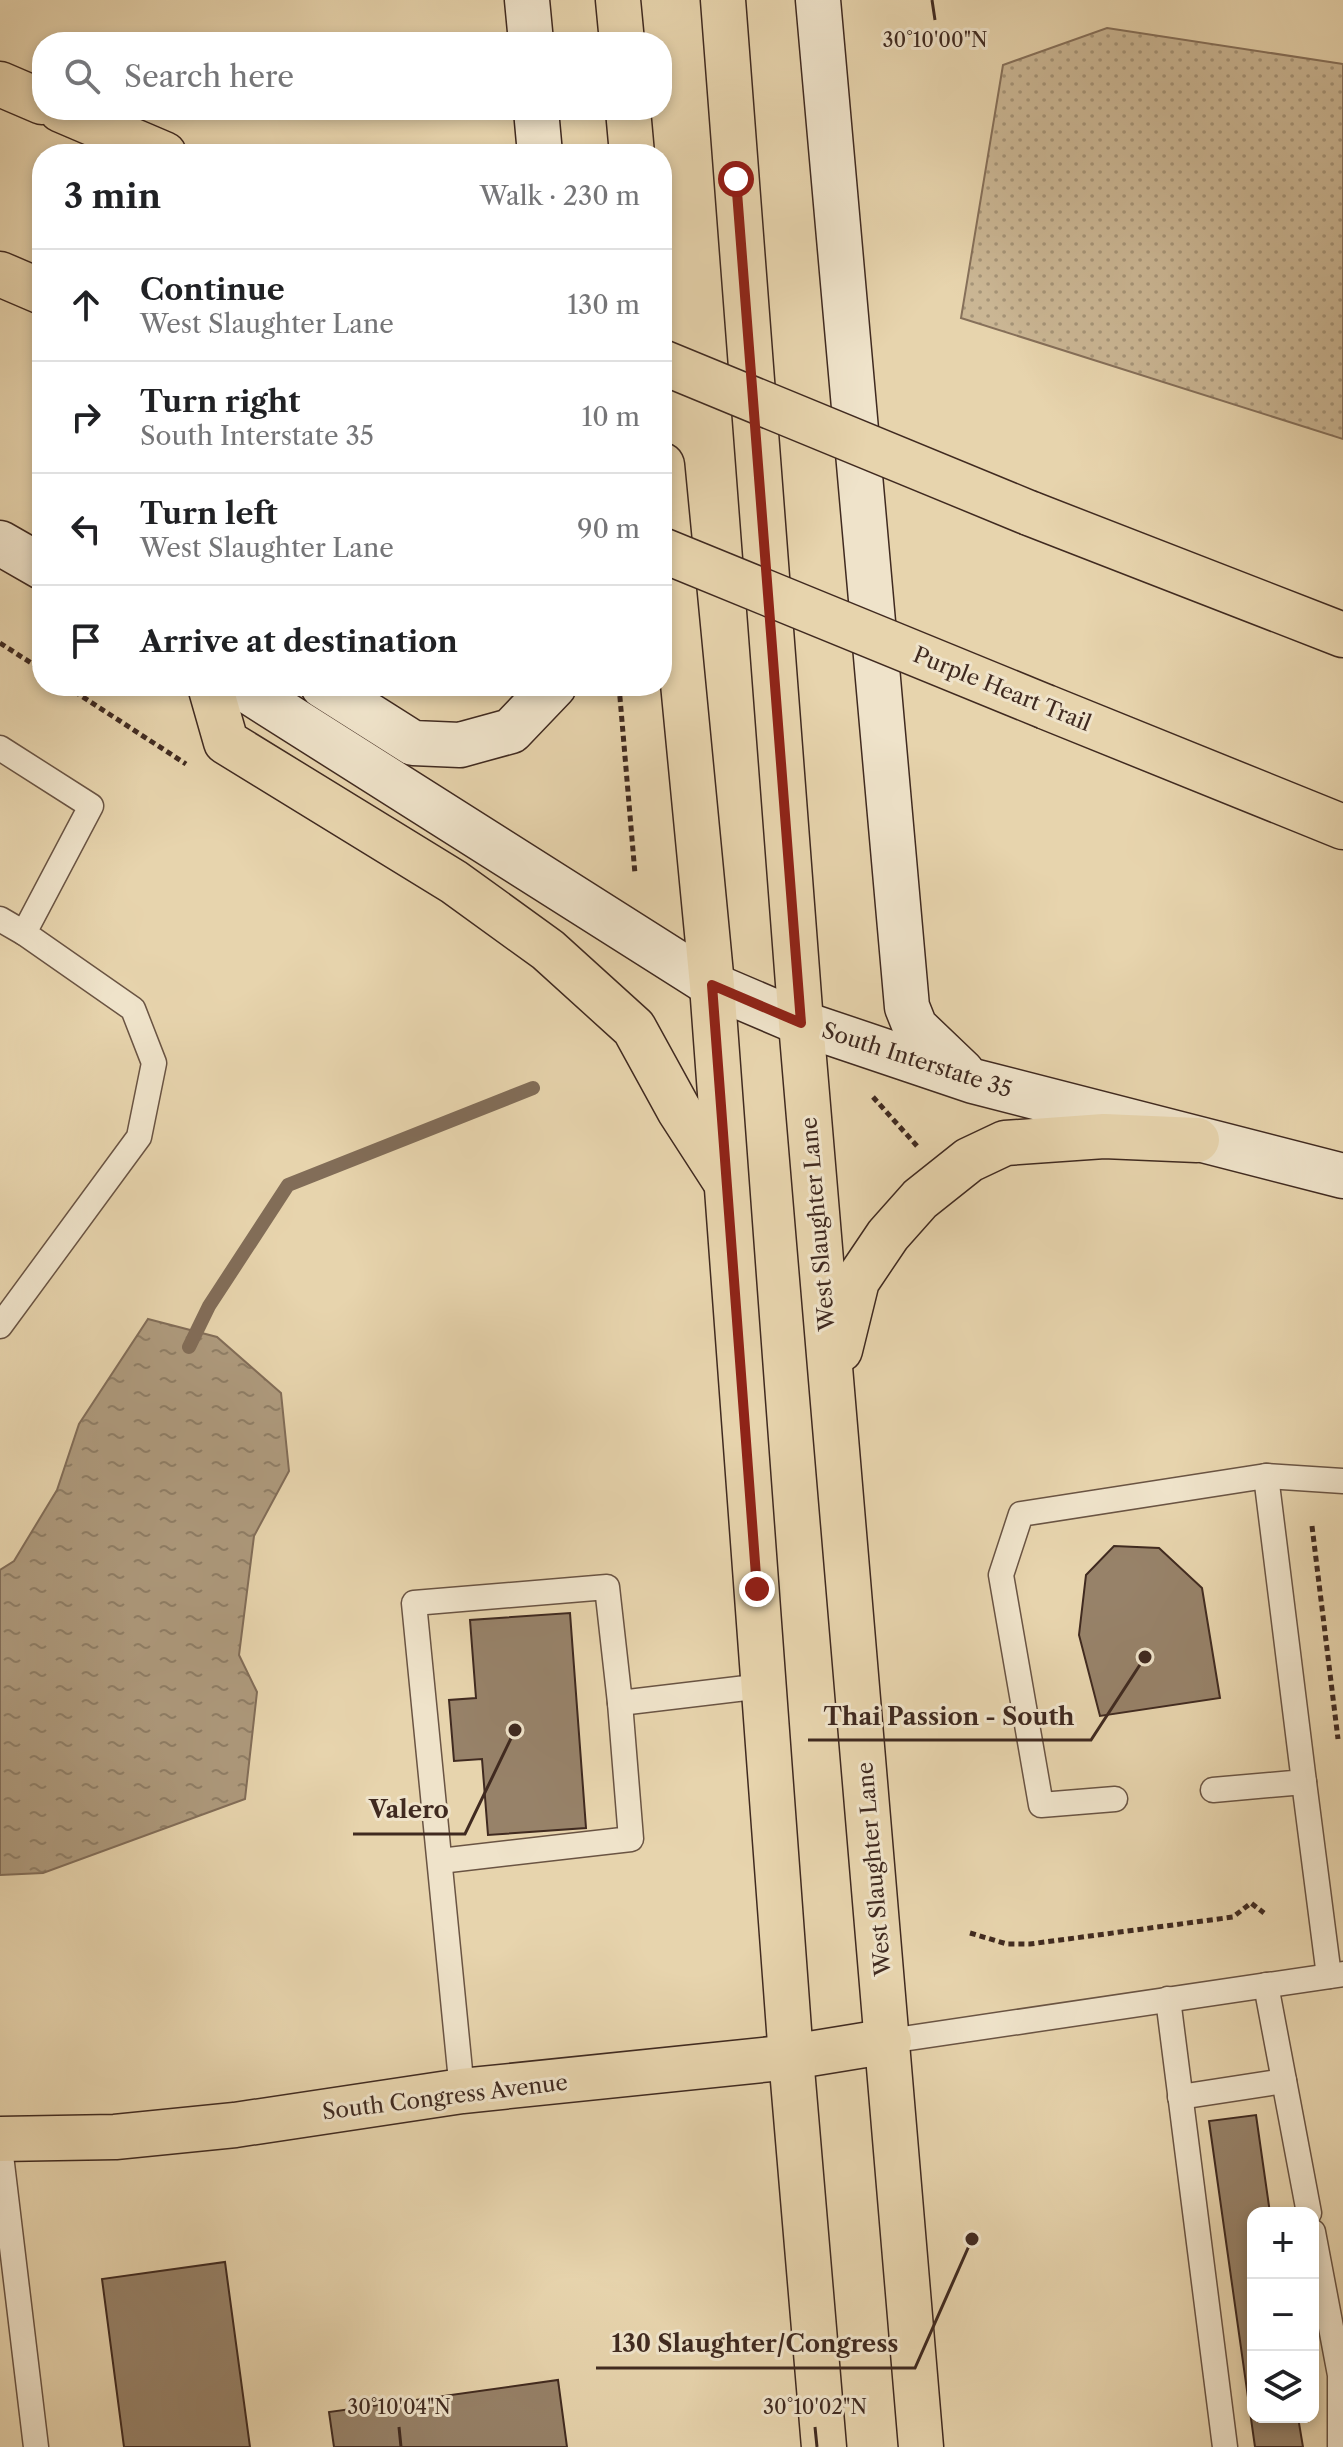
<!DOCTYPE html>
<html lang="en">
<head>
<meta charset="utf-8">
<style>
  :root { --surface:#fff; --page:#f6f6f6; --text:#202124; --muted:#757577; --line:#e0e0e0 }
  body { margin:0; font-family:"Libre Caslon Text",serif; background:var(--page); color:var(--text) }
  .controls { position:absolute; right:24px; bottom:24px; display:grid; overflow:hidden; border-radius:16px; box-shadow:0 4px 12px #0003 }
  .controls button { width:72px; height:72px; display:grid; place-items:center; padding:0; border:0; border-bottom:2px solid var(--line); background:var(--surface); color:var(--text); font:40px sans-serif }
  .stop { position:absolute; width:24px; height:24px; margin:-18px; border:6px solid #8f2418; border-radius:50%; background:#fff }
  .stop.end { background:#8f2418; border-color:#fff; box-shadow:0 2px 8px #0008 }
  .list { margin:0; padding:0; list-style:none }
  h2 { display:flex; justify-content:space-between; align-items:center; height:104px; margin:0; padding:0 32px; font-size:34px }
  h2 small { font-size:26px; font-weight:400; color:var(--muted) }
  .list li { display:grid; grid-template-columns:52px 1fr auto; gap:24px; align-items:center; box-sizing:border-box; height:112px; padding:0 32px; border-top:2px solid var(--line) }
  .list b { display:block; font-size:30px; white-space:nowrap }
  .list p { margin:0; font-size:26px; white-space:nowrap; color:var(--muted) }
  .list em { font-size:26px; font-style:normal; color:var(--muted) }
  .icon { flex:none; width:44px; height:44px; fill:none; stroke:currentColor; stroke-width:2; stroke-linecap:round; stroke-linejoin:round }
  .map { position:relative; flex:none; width:1343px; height:2447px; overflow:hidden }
  .search { position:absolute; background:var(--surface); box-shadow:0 4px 12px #0003; left:32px; top:32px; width:640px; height:88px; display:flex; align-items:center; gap:20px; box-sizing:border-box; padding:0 28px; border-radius:32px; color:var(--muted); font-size:30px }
  .panel { position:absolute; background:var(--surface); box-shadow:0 4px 12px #0003; left:32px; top:144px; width:640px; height:552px; border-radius:32px }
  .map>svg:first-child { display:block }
</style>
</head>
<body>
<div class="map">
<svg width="1343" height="2447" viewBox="0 0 1343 2447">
  <defs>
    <pattern id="grass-dots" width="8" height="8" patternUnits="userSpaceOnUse" patternTransform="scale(2)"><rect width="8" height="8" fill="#cbb795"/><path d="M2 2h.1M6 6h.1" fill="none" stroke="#a69579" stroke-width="1.8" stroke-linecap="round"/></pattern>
    <pattern id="water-ripples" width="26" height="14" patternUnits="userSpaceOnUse" patternTransform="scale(2)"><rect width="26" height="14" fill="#ae9a7d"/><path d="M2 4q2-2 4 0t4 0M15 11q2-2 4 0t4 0" fill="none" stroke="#8f7e66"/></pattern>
  </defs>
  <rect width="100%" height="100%" fill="#e7d4ad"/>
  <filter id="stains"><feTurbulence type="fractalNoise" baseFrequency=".0025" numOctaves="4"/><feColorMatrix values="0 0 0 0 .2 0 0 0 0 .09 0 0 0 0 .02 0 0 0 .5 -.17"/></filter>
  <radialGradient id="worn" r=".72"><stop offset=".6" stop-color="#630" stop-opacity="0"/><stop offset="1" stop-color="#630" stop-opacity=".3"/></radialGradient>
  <path fill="url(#grass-dots)" stroke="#86705a" stroke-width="2" d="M1107,28L1343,64V439L961,318L1003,65Z"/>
  <path fill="url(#water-ripples)" stroke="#826d58" stroke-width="2" d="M148,1319L217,1337L281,1393L289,1471L254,1536L239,1655L257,1692L245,1799L43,1873L0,1875V1570L14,1561L57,1490L79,1424Z"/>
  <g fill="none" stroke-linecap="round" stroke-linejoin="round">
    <path stroke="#826d58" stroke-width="14" d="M189,1347L209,1306L288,1185L533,1088"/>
  </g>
  <g fill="#978269" stroke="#402a20" stroke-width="2">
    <path d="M1114,1546L1159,1548L1202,1588L1220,1698L1100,1716L1079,1635L1086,1575Z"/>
    <path d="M570,1613L586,1828L488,1835L482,1759L454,1761L449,1700L476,1698L470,1620Z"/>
    <path d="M1256,2115L1270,2213H1253V2417H1298L1303,2447H1255L1209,2121Z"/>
    <path d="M225,2262L250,2447H124L102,2279Z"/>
    <path d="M558,2380L567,2447H334L329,2412Z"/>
  </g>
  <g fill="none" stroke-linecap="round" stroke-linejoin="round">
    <defs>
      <g id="service">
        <path d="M0,748L91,806L24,933L133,1009L154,1063L139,1137L0,1326"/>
        <path d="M0,919L24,933"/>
        <path d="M1266,1476L1343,1481"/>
        <path d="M1304,1782L1329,1976"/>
        <path d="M1115,1799L1041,1805L1001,1575L1021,1514L1266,1476L1304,1782L1213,1790"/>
        <path d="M440,1861L631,1839L620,1703"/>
        <path d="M1266,1985L1309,2213"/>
        <path d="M1168,1999L1225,2447"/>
        <path d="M889,2041L1343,1974"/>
        <path d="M462,2091L414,1603L607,1587L620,1703L763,1686"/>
        <path d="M1180,2097L1284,2081"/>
        <path d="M0,2147L36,2447"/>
        <path d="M1313,2232L1340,2375V2447"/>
      </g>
      <g id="secondary">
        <path d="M527,0L531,42"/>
        <path d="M818,0L907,1007L915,1027L962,1072"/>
        <path d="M536,110L540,154"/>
        <path d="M0,543L42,567"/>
        <path d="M240,686L712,985L801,1023L973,1081L1343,1176"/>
        <path d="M323,686L413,743L460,745L511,731L554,686"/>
      </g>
      <g id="primary">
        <path d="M618,0L622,42"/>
        <path d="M723,0L801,1023L921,2447"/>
        <path d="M628,110L632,154"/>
        <path d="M662,465L712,985L791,2057L824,2447"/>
        <path d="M210,686L226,742L454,882L548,950L634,1028L679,1110L723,1178"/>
        <path d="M840,1350L857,1281L888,1235L920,1199L969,1160L1005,1143L1104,1136L1197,1140"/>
        <path d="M0,2139L115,2137L235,2125L462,2091L791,2057L889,2041"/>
      </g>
      <g id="motorway">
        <path d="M0,84L42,102"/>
        <path d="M61,110L164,154"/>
        <path d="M0,274L42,292"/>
        <path d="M1029,513L1343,635"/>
        <path d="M1046,707L1343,827"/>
      </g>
    </defs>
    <use href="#service" stroke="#6a5443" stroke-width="27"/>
    <use href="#secondary" stroke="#402a20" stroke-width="47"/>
    <use href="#primary" stroke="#402a20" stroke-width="47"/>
    <use href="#motorway" stroke="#402a20" stroke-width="47"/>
    <g stroke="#402a20" stroke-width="5" stroke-dasharray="6 4" stroke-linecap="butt">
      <path d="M0,643L42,670"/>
      <path d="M66,686L186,764"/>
      <path d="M619,686L635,874"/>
      <path d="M873,1097L917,1146"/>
      <path d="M1312,1526L1338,1739"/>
      <path d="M970,1933L1007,1944H1030L1233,1917L1251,1903L1264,1913"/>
    </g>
    <use href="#service" stroke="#efe3ca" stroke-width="24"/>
    <use href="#secondary" stroke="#efe3ca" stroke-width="44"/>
    <use href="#primary" stroke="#e7d4ad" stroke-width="44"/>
    <use href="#motorway" stroke="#e7d4ad" stroke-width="44"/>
    <defs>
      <g id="motorway-bridge">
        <path d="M662,362L1029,513"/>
        <path d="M662,550L1046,707"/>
      </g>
    </defs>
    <use href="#motorway-bridge" stroke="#402a20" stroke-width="47" stroke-linecap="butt"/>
    <use href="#motorway-bridge" stroke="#e7d4ad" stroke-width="44"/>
  </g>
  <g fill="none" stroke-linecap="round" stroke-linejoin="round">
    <path stroke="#8f2418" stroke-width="10" d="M736,179L801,1023L712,985L757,1589"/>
  </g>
  <path fill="none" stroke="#402a20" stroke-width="3" d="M932,0L935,20M399,2427L401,2447M815,2427L817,2447"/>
  <g text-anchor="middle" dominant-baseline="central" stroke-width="6" stroke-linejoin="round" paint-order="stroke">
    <g font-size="22" fill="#402a20" stroke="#efe3ca">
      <text transform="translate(1002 689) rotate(22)">Purple Heart Trail</text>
      <text transform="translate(917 1060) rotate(18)">South Interstate 35</text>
      <text transform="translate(818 1224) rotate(-95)">West Slaughter Lane</text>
      <text transform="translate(874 1869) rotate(-95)">West Slaughter Lane</text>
      <text transform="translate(445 2097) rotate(-7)">South Congress Avenue</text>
    </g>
  </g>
  <g font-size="20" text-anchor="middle" fill="#402a20" stroke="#efe3ca" stroke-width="6" stroke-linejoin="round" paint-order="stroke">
    <text x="935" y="47">30°10'00"N</text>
    <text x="399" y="2414">30°10'04"N</text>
    <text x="815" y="2414">30°10'02"N</text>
  </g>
  <path fill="none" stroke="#402a20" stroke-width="3" d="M1145 1657L1091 1740H808M515 1730L465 1834H353M972 2239L915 2368H596"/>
  <g fill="#402a20" stroke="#efe3ca" stroke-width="3">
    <circle cx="1145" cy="1657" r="8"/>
    <circle cx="515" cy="1730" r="8"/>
    <circle cx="972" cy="2239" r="8"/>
  </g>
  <g font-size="24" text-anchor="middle" font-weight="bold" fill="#402a20" stroke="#efe3ca" stroke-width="6" stroke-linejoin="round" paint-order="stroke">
    <text x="949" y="1725">Thai Passion - South</text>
    <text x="409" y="1818">Valero</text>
    <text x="755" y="2352">130 Slaughter/Congress</text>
  </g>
  <rect width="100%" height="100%" filter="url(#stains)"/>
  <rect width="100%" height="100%" fill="url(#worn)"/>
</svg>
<div class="controls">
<button>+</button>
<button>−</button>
<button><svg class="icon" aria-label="layers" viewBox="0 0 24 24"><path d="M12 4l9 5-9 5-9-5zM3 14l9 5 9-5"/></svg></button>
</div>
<div class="stop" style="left:736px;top:179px"></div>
<div class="stop end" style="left:757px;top:1589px"></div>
<div class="search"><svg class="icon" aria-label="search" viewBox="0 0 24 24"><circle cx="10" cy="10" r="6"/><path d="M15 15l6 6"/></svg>Search here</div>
<section class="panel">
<h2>3 min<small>Walk · 230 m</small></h2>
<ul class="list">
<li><svg class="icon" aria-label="ahead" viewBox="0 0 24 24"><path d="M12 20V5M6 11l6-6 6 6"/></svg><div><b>Continue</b><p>West Slaughter Lane</p></div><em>130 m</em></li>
<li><svg class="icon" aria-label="right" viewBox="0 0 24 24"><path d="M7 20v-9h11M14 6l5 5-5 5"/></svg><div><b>Turn right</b><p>South Interstate 35</p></div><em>10 m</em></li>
<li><svg class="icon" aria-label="left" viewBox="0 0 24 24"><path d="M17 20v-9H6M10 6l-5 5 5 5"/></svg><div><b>Turn left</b><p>West Slaughter Lane</p></div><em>90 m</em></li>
<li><svg class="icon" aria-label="arrive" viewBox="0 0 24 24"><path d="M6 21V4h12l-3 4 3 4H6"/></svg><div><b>Arrive at destination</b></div></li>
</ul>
</section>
</div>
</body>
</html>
